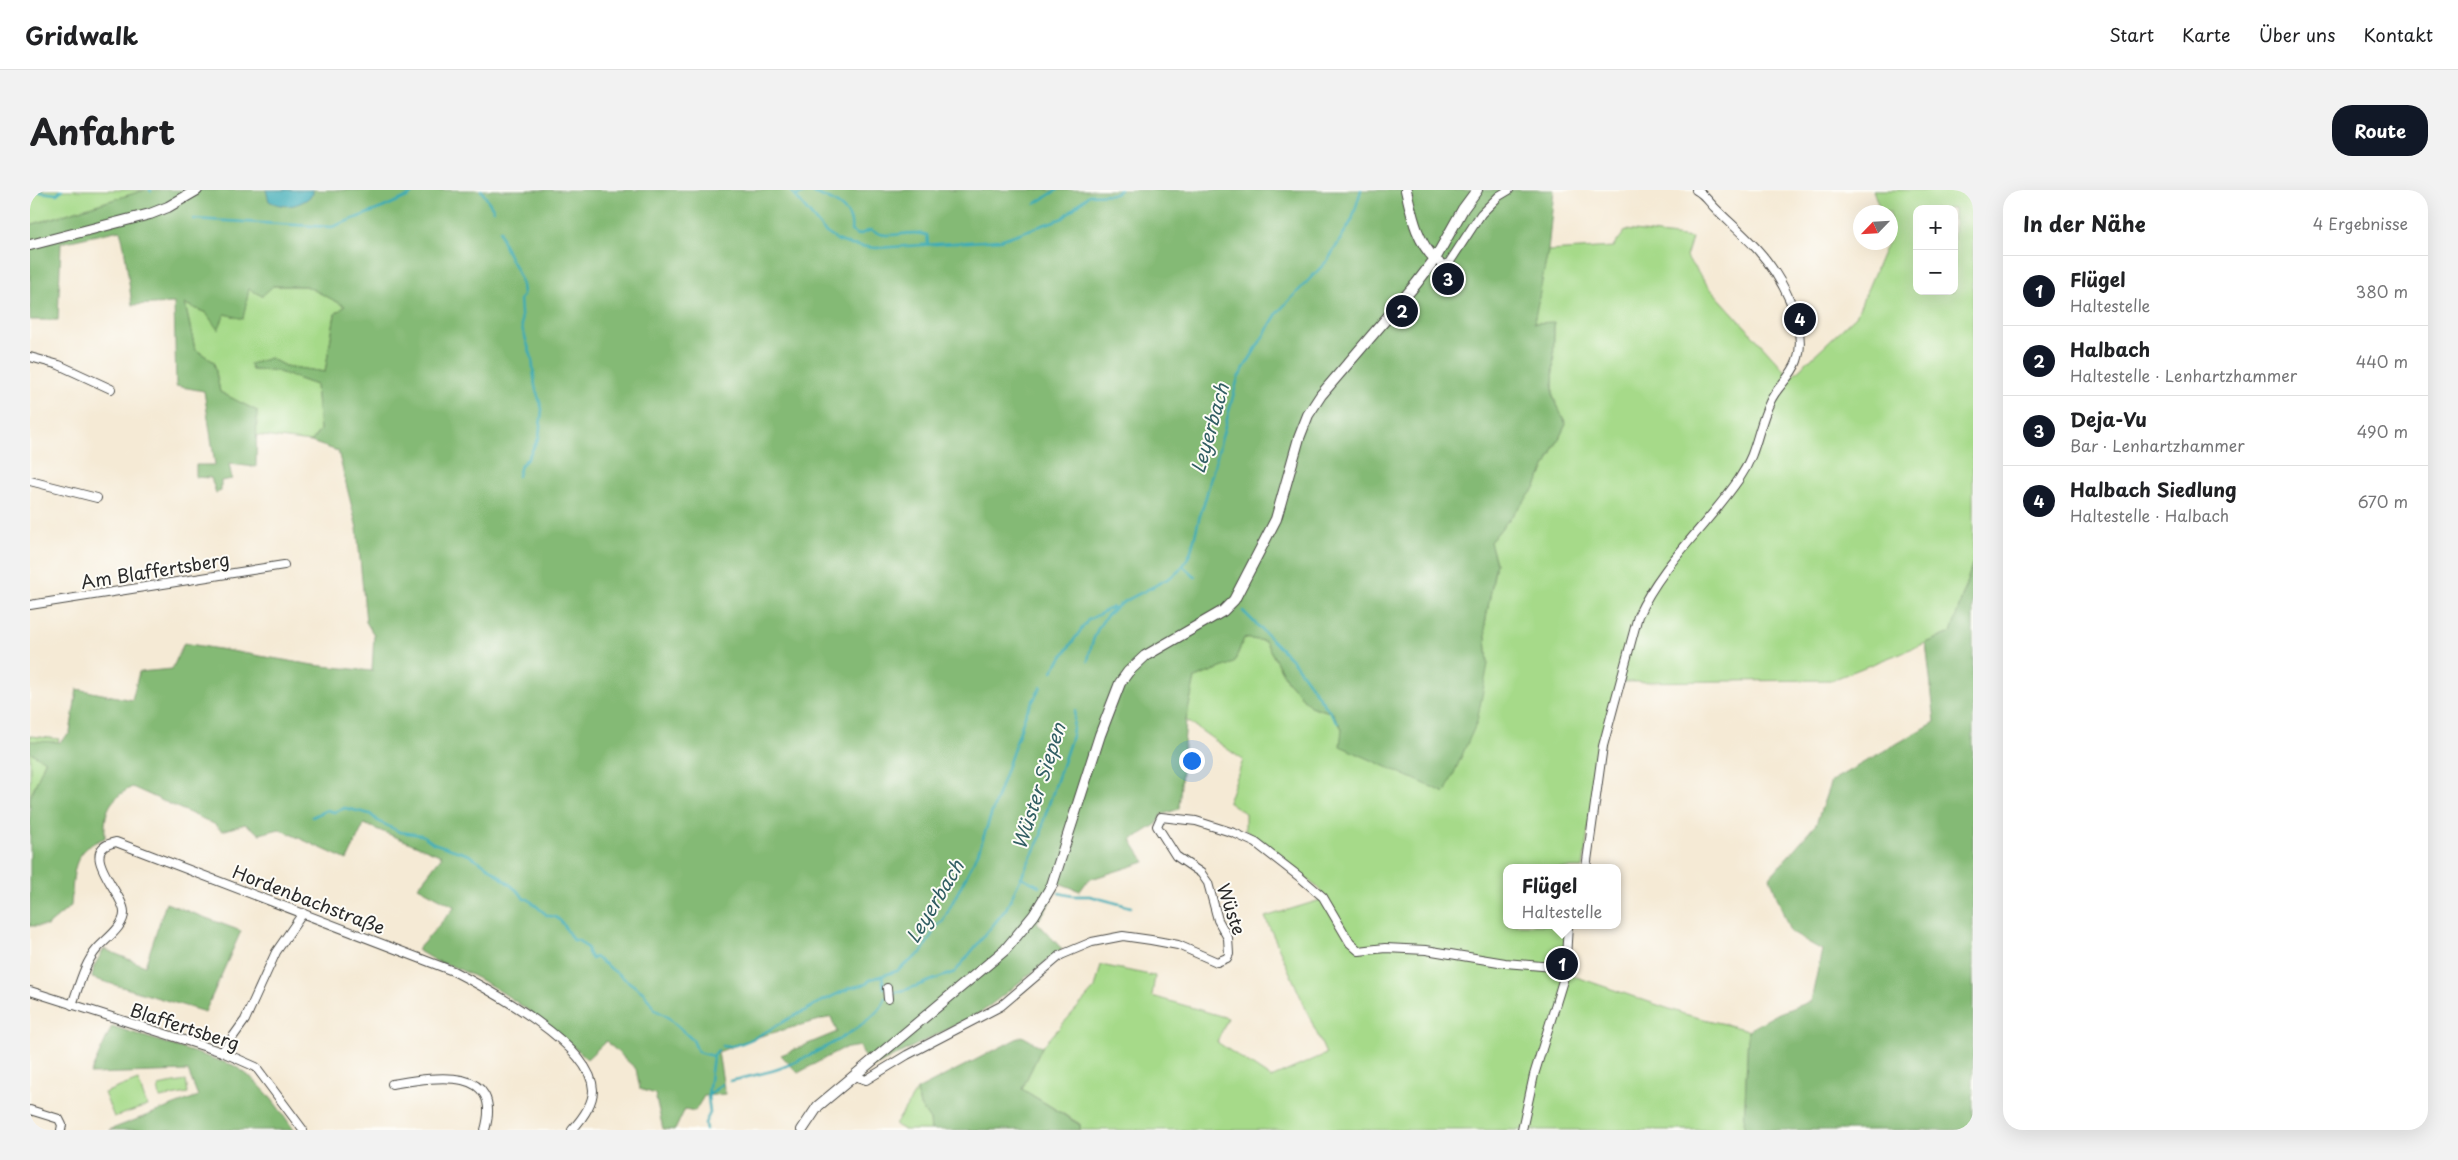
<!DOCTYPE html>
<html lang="de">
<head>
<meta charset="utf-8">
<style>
  :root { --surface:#fff; --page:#f2f2f2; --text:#202124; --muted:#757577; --line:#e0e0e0; --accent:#111827 }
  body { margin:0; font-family:"Playpen Sans",sans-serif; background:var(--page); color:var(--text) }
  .controls { position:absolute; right:15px; top:15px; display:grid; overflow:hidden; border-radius:10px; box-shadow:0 5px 20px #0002 }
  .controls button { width:45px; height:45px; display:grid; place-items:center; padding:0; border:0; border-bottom:1px solid var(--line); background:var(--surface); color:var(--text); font:25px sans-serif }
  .compass { position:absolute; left:1823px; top:15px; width:45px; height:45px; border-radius:50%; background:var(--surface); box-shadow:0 5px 20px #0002; rotate:245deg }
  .you { position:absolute; left:1161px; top:570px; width:18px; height:18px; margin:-12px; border:4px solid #fff; border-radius:50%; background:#1a73e8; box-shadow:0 0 0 8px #1a73e833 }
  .badge { display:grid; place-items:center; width:32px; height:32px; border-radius:50%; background:var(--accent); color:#fff; font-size:16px; font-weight:700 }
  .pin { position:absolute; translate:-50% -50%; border:2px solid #fff; box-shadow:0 1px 5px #0006 }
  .popup { position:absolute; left:1473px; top:674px; width:118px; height:65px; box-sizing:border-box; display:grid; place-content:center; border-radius:10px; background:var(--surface); filter:drop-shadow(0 1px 4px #0005); font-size:16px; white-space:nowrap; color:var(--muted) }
  .popup b { font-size:19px; color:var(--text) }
  .popup::after { content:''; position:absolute; left:50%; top:100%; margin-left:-10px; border:10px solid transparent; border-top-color:var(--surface) }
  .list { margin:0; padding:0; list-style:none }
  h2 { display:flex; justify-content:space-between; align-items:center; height:65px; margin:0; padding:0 20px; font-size:21px }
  h2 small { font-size:16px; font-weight:400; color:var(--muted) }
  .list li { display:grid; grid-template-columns:32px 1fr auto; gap:15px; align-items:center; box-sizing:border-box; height:70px; padding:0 20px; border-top:1px solid var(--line) }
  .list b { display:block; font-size:19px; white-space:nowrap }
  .list p { margin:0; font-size:16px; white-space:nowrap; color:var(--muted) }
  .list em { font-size:16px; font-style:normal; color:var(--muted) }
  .map { position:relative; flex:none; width:1943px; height:940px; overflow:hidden; border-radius:20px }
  header { display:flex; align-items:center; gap:30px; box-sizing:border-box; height:70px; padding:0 25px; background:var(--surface); border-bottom:1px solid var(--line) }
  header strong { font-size:24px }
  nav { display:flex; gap:28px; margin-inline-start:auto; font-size:18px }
  .intro { display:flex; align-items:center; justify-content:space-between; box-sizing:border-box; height:120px; padding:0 30px }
  h1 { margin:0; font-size:35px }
  .button { padding:12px 22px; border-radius:20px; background:var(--accent); color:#fff; font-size:18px; font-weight:700 }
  main { display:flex; gap:30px; padding:0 30px }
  aside { flex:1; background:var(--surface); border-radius:20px; box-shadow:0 5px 20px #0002 }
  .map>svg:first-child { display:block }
</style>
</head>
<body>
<header>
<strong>Gridwalk</strong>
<nav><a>Start</a><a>Karte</a><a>Über uns</a><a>Kontakt</a></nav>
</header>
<div class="intro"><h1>Anfahrt</h1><a class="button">Route</a></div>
<main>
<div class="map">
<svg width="1943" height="940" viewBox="0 0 1943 940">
  <rect width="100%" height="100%" fill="#fdfcf7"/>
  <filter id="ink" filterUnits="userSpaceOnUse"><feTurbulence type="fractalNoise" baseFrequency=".02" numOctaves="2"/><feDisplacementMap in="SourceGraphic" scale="10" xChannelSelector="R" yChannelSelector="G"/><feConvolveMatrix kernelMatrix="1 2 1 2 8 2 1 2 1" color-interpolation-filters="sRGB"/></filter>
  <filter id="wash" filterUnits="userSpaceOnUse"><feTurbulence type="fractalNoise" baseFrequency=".0096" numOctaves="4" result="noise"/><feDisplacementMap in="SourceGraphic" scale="20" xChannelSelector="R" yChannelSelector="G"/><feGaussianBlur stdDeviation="1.12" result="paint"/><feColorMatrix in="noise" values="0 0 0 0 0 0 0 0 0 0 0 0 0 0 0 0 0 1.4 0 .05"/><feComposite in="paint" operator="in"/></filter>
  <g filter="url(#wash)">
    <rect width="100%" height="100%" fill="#f5ead5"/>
    <g fill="#a6da89" stroke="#68825a" fill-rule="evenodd">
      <path d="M0,0H115L0,35Z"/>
      <path d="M1843,0H1943V372L1921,443L1802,490L1590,492L1566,582L1553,678H1477V735H1541L1532,782L1654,824L1718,840L1714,940H1050V934L992,899L1012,857L1065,798L1071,775L1125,786L1122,806L1198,828L1187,852L1241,888L1296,864L1235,727L1297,708L1288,698L1215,640V623L1198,612L1213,570L1156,530L1165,487L1204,473L1214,448L1235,451L1257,491L1280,516L1303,523L1312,539L1458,474L1455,434L1466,373L1460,352L1505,298L1536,234L1523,206L1524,133H1503L1518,61L1583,57L1596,40L1662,48L1656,67L1679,97L1761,187L1826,126L1857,53L1860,52V22H1851ZM1887,19H1924V101H1887Z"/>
      <path d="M243,96H276L316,116L305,124L295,182L255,176L240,168L222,180L246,181L286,195L290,240L281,252L225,245L227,221L190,202L184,172L165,159L155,114L176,123L195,124L218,99Z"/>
      <path d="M0,546L29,549L0,616Z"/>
      <path d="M108,890L117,916L84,927L74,903Z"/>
      <path d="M156,891L158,903L130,908L128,896Z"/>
      <path d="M887,900L890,916L900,930L901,940H874L865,935Z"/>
    </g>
    <g fill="#84ba75" stroke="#587250">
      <path d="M115,0H1524L1518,61L1504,133L1524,132L1523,206L1536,234L1505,298L1460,352L1466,373L1455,434L1458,474L1447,532L1415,603L1310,556L1312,539L1303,523L1280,516L1257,491L1235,451L1214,448L1204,473L1165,488L1156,530L1149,619L1131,625L1127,634L1101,650L1115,672L1058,690L1050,701L1029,693L1017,718L1007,732L1032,759L953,821L839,879L830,856L812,859L768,883L751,865L807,842L801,827L731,846L688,862L695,904L674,906L665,921L655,919L645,940L633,939L625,904L610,899L606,879L576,851L557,869C511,829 466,791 408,771L495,824L387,760L425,717L388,697L412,666L334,634L317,670L249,639L230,644L215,634L192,641L184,634L102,597C78,610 74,621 75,648C40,660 44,685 41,716L17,736H0V608L15,571L0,562V551L30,552L40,543L47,499L102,510L109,482L142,479L154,453L283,475L342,481L344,445L336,432L327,338L308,261L281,252L290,240L286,195L246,181L222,180L220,174L240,168L255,176L295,182L305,124L315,116L276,96H243L232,106L219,99L213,129L195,124L188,140L176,123L155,114L165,159L184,172L190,202L227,221L226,277L199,274L202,289L191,291V301L186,303L181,288L166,287V275H185L174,201L146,196L144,113L102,115L94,56L90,40L31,53L28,130H0V35Z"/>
      <path d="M1943,372V940H1714L1718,840L1749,823L1781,811L1792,760L1760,742L1740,687L1786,634L1801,591L1905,532L1896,453L1921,443Z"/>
      <path d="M136,713L211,741L175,822L62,788L64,776L74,759L115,776Z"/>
      <path d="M82,836L203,875C231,891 246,914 264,940H79L168,906L158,881L60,884Z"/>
      <path d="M992,846L1012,857L992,899L1050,935V940H901L900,930L890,916L887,900Z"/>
    </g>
    <path fill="#3aabb6" stroke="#326b70" d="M236,0H283V4C270,17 254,19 239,11Z"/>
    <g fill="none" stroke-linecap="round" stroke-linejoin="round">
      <g stroke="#3aabb6" stroke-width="2.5">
        <path d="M120,0L121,1"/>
        <path d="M451,0L464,20"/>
        <path d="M760,0L795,42L807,50L821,55L846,58L970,50L1033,28L1059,5L1085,4L1090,0"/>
        <path d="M0,1L27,4L32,0"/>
        <path d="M766,6L778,1C796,7 825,17 821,41L828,45L841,40C860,52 878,38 897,45L898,54"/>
        <path d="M1005,14L1027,0"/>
        <path d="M163,29L302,37L352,18L379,6L385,0"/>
        <path d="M470,40C473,65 494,82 493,106L490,109L492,138L502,168L505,196L512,219L509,247L498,268L491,275L488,286"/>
        <path d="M1154,377L1165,387"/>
        <path d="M1213,421L1263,471L1308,533"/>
        <path d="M1058,471C1068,411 1099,413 1144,385C1167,367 1163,339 1174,314L1208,188L1248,122L1298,70L1322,30L1331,0"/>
        <path d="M1022,481L1058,430L1083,417"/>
        <path d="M282,627L297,620L304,622L315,618L340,624L348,631L370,642L392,645L403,653L439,665L457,676L490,703L494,709H498L518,726C533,725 536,742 543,750H548L558,759V763L562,769L565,767L614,803L625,820L635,825L663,850L668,862L683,866"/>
        <path d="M991,687L1009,696"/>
        <path d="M1029,703L1043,706H1060L1101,717"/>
        <path d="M852,786L854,798"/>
        <path d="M859,804L878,799L925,782L976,719L1011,646L1014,629L1042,546L1045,521"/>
        <path d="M692,856C711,860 748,834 765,825C771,822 778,821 782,816L820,798L836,794L841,789L867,781L892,762L906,737L913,731L948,663L996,523L1011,497"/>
        <path d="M700,891C716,887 733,884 748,879C772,871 851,832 855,808"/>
        <path d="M678,906L683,866L688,860"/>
        <path d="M676,940L675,933L680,923L678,906L692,894"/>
      </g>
    </g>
  </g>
  <g filter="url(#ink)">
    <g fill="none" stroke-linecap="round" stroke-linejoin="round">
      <defs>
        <g id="minor">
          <path d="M1405,69L1413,75L1419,73L1451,24L1469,6L1479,0"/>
          <path d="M0,167L29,175L81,199"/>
          <path d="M0,291L67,308"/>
          <path d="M0,415L254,375"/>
          <path d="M1556,678L1573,556L1608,426C1632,373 1677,336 1709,289C1728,261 1727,239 1740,212C1747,196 1761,188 1767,171C1779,135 1750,84 1726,58C1713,44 1698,31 1685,18C1679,12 1674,4 1666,0"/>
          <path d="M857,798L858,809"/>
          <path d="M0,801L192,862L226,877L273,940"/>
          <path d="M42,815C49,796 54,774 67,759C76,749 95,736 94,722C93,702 45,660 86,652L423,781C460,800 562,855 563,900C563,915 552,929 542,940"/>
          <path d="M192,862L215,830L246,762L273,723"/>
          <path d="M824,886L836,890L877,865L971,816L1031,765L1062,752L1093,746L1121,750L1148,755L1187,772L1197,768L1199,764L1198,748L1188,730L1178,693L1171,683L1146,666L1127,636L1131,627L1166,631L1204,643L1226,653L1271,688L1293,707L1320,753L1329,761L1355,758L1396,760L1475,773L1535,778"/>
          <path d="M362,894C400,888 474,873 455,940"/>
          <path d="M0,920L29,929L32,935L31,940"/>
          <path d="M1492,940L1504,885L1535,784L1538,735"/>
        </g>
        <g id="major">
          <path d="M1376,0C1382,25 1386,50 1405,69"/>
          <path d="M0,55L120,24L138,17L167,0"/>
          <path d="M772,940L788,916L975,760L1004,725L1022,695L1070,545L1090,493L1098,482L1115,466L1193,421L1204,410L1246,329L1269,248L1278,225L1291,205L1386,94L1405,69L1433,19L1447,0"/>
        </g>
      </defs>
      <use href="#minor" stroke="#494844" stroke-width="10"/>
      <use href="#major" stroke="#494844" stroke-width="12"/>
      <use href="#minor" stroke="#fff" stroke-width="8"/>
      <use href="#major" stroke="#fff" stroke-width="10"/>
    </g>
  </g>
  <g text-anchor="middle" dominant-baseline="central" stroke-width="4" stroke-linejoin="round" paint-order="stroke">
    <g font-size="18" fill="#2b2b2b" stroke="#fdfcf7">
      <text transform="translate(125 380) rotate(-9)">Am Blaffertsberg</text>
      <text transform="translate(279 709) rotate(21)">Hordenbachstraße</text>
      <text transform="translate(1202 719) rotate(71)">Wüste</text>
      <text transform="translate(155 836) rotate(18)">Blaffertsberg</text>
    </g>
    <g font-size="19" font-style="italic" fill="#315e63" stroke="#fdfcf7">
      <text transform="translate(1179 238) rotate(-74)">Leyerbach</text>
      <text transform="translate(1008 596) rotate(-72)">Wüster Siepen</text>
      <text transform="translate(904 711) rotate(-59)">Leyerbach</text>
    </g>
  </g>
</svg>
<div class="controls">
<button>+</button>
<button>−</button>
</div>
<svg class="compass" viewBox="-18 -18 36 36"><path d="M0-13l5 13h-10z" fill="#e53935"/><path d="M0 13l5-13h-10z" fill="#757577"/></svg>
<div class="you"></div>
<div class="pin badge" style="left:1532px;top:774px">1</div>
<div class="popup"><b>Flügel</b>Haltestelle</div>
<div class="pin badge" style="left:1372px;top:121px">2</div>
<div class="pin badge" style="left:1418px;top:89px">3</div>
<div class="pin badge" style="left:1770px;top:129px">4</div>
</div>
<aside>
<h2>In der Nähe<small>4 Ergebnisse</small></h2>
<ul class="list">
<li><span class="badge">1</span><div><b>Flügel</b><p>Haltestelle</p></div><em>380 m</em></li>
<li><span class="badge">2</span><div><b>Halbach</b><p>Haltestelle · Lenhartzhammer</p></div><em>440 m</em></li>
<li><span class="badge">3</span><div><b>Deja-Vu</b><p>Bar · Lenhartzhammer</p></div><em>490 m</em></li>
<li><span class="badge">4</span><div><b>Halbach Siedlung</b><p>Haltestelle · Halbach</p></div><em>670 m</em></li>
</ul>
</aside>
</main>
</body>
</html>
